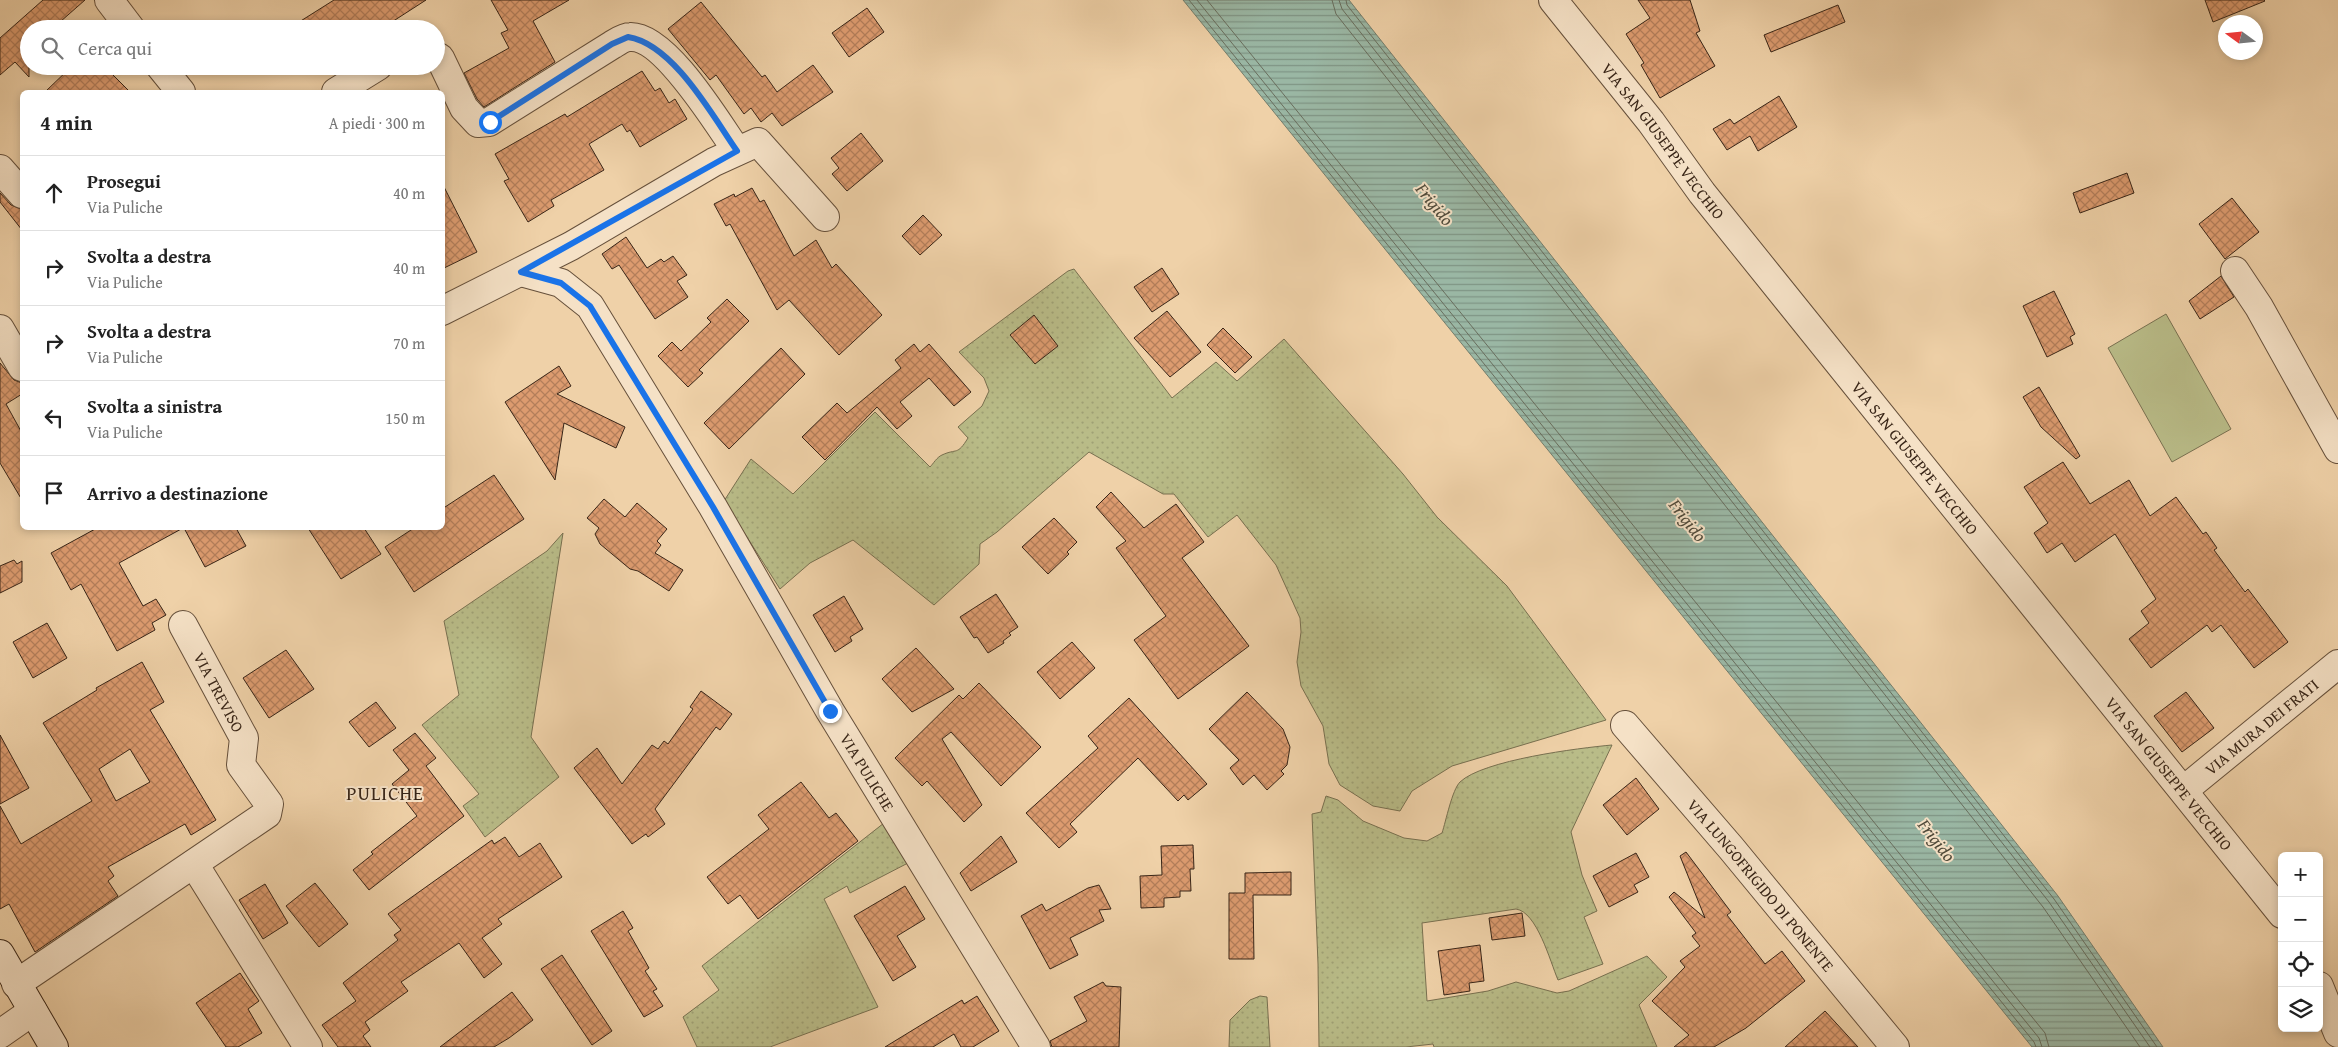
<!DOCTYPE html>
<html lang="it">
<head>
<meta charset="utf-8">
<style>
  :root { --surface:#fff; --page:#f2f2f2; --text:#222; --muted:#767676; --line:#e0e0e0 }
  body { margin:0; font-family:"Gentium Book Plus",serif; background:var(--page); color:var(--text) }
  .controls { position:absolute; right:15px; bottom:15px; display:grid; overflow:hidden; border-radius:8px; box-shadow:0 2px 8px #0003 }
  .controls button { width:45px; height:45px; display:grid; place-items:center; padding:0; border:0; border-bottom:1px solid var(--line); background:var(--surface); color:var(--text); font:25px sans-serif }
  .compass { position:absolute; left:2218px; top:15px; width:45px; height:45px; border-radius:50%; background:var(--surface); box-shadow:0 2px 8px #0003; rotate:285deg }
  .stop { position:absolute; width:15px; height:15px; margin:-11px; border:4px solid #1a73e8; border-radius:50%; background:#fff }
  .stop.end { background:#1a73e8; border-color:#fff; box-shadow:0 1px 5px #0008 }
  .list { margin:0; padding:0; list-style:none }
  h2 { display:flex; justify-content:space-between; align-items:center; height:65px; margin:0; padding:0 20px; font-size:21px }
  h2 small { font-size:16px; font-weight:400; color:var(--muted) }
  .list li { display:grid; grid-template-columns:32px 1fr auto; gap:15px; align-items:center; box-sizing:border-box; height:75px; padding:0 20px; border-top:1px solid var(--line) }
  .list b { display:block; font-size:19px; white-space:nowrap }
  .list p { margin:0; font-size:16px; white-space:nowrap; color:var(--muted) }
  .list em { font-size:16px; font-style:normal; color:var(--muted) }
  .icon { flex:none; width:28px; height:28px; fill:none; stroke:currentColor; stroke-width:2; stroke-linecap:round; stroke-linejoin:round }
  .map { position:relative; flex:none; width:2338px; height:1047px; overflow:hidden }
  .search { position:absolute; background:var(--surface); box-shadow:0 2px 8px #0003; left:20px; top:20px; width:425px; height:55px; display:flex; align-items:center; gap:12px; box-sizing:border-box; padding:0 18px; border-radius:28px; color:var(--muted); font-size:19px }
  .panel { position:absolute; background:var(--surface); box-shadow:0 2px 8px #0003; left:20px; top:90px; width:425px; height:440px; border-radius:8px }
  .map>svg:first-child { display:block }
</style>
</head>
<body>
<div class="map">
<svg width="2338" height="1047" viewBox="0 0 2338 1047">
  <defs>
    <pattern id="grass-dots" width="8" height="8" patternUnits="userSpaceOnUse" patternTransform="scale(1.25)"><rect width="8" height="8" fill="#b9bc88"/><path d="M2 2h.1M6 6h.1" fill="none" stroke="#a0a175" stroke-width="1.8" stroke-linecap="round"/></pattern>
    <pattern id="water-rules" width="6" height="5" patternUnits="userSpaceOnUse" patternTransform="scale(1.25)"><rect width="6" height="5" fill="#9ab7a4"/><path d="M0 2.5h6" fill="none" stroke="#7f9585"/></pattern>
    <pattern id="building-cross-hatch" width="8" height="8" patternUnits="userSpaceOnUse" patternTransform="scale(1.25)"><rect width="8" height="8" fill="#dc9b6f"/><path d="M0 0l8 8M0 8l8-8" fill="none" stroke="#b37e5a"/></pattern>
  </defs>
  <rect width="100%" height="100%" fill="#efd1a8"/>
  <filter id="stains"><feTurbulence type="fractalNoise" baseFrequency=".004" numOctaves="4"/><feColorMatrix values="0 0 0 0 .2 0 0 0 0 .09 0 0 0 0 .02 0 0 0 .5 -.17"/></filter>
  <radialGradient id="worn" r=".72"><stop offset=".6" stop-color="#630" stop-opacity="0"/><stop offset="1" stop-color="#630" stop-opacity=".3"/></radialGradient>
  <g fill="url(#grass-dots)" stroke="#787050">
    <path d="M1074,269L1172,398L1216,362L1237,381L1284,339L1403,474L1437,517L1507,586L1606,720L1452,766L1412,791L1400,811L1373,806L1340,785L1329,764L1323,726L1301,686L1297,662L1301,632L1300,618L1276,565L1237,515L1208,537L1174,494H1163L1089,452L997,532L980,544L979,564L934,605L853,540L810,563L780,589L724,501L751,459L793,494L875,412L930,467C933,464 937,457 942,455C957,448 957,456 968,438L958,427L982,406L989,391L984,378L959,352L1068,271Z"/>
    <path d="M563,533L531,737L559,777L485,837L463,806L479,794L422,725L459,695L444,621L547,551Z"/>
    <path d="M1612,745L1571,832L1582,875L1597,911L1584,917L1603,964L1558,980C1550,961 1537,912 1516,909L1422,923L1427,1001L1488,991L1516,982L1557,993L1569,991L1647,956L1667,977L1639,1005L1657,1047H1434L1433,1044L1406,1047H1319L1318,964L1312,814L1321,812L1326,796L1338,800L1363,821L1404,838L1427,841L1442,833C1446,821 1452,790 1460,782C1483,760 1579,748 1612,745Z"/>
    <path d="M884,823L908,863L850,893L847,886L824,899L878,1007L770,1047H697L683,1017L719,990L702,966Z"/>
    <path d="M1260,996L1267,997L1270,1047H1229L1230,1020L1250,1000Z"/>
  </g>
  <path fill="#b9bc88" stroke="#787050" d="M2166,314L2231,429L2172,462L2108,348Z"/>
  <path fill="url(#water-rules)" stroke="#737d6c" d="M1183,0H1349L2058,896L2163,1047H2032Z"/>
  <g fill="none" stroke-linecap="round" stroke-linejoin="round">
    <g stroke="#696e5e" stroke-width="1">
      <path d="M1189,0L2034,1042L2036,1047"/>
      <path d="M1197,0L2039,1038L2042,1047"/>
      <path d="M1207,0L2045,1033L2049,1047"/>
      <path d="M1332,0L1336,14L2043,907L2140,1047"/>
      <path d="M1339,0L1342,9L2049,902L2150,1047"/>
      <path d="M1346,0L1347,5L2054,899L2157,1047"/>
    </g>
  </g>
  <g fill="url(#building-cross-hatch)" stroke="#382517" fill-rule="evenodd">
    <path d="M43,0H85L52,29H29V77L15,62L0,75V38Z"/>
    <path d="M334,0H426L381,29H288Z"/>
    <path d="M491,0H569L533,21L555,62L484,107L477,99L464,73L509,48L501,33L508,30Z"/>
    <path d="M1638,0H1690L1700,31L1696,33L1715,66L1660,98L1641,65L1644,63L1626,34L1650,18Z"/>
    <path d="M2205,0H2264L2265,1L2213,22Z"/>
    <path d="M701,2L762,77L765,75L777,92L813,65L833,92L782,126L772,113L761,122L751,108L744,114L716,75L710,80L668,29Z"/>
    <path d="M1838,5L1845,22L1771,52L1764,35Z"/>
    <path d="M867,8L884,32L849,57L832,33Z"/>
    <path d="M72,66H104L130,92H45Z"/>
    <path d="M642,71L655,91L660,88L669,103L675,99L687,119L640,147L630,130L627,132L622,124L589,144L604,170L551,200L554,206L528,222L504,181L509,179L495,154L565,114L567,117Z"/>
    <path d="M1779,96L1797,127L1758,151L1750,136L1727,150L1713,129L1730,119L1734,124Z"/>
    <path d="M861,133L883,161L847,191L832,174L839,168L831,158Z"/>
    <path d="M2127,173L2134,193L2080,213L2073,193Z"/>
    <path d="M442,183L477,252L442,269Z"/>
    <path d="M752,188L760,202L764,200L794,256L816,240L832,268L836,264L882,315L839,355L789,300L777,310L730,224L726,226L714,204L734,194L735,197Z"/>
    <path d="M0,193L11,205L22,209V230L0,202Z"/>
    <path d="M2232,198L2259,232L2225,259L2199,224Z"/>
    <path d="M923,215L942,235L920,255L902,236Z"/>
    <path d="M626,237L647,268L661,259L664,262L673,256L687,275L677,281L688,297L655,319L619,265L612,269L602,254Z"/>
    <path d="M1162,268L1179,294L1152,312L1134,287Z"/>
    <path d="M2221,276L2234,297L2200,319L2189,301Z"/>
    <path d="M2054,291L2075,334L2070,337L2073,344L2047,357L2023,306Z"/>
    <path d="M727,299L749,321L699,370L703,373L688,387L658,356L672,342L681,351L711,322L707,318Z"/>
    <path d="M1167,311L1201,352L1170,377L1134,338Z"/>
    <path d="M1034,315L1058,346L1035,364L1010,335Z"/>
    <path d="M1223,328L1252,357L1235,373L1207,345Z"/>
    <path d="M914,344L920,352L929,344L971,392L954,406L929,378L900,402L912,416L897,429L877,407L825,460L802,437L837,403L847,413L901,368L895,360Z"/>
    <path d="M781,348L805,374L729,449L704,423Z"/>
    <path d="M0,363L14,380L22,383V394L6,404L22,433V500L0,463Z"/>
    <path d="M559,366L571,386L557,394L625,427L616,448L564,423L555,480L505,402Z"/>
    <path d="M2039,387L2080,456L2076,459L2041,427L2023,397Z"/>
    <path d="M2063,462L2090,504L2129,480L2150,516L2176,497L2203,534L2206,532L2217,548L2214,550L2245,592L2248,589L2288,642L2254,668L2221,625L2212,632L2207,625L2151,668L2129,639L2149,623L2141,611L2156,599L2115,534L2075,562L2062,543L2047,553L2034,533L2048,523L2024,487Z"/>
    <path d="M494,475L524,519L414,592L385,547L414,528H442V509Z"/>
    <path d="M1111,492L1144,528L1176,504L1204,542L1182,558L1249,646L1178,699L1134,640L1166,616L1116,548L1126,541L1096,507Z"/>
    <path d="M604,499L625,517L637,503L667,529L657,541L661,545L655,553L683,570L669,591L638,571L630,569L600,544L595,534L599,528L587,518Z"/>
    <path d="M1054,518L1077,542L1067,552L1069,554L1048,574L1022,547Z"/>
    <path d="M97,528H183L119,563L143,606L156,599L166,615L152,623L155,630L117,651L81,584L71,590L51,553Z"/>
    <path d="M184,528H236L246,546L205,567Z"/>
    <path d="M308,528H364L381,554L341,579Z"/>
    <path d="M14,560L17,564L22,561V582L0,593V566Z"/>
    <path d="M996,594L1018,627L1009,633L1011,635L1003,641L1004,643L988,653L977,637L974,638L960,617Z"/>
    <path d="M844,596L863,629L850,637L852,641L835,652L813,615Z"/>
    <path d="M47,623L67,658L33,678L13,642Z"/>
    <path d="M1072,642L1095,668L1060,699L1037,672Z"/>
    <path d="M916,648L954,689L912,712L882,679Z"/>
    <path d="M286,650L314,689L269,718L243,678Z"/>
    <path d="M142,662L164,702L150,710L216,820L191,835L185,824L108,867L114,876L108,881L118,896L35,952L9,904L0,909V806L21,844L92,801L43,723L97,690L96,688ZM130,749L150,782L116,801L99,769Z"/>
    <path d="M979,683L1041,747L1001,786L951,732L942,739L982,805L964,822L927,781L922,786L895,758L959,695L963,699Z"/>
    <path d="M701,691L732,714L720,730L716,727L655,809L665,824L648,837L646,834L632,844L574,768L597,748L622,784L652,745L658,749L664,741L668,744L693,709L690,707Z"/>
    <path d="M1247,692L1283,729L1290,747L1287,765L1281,771L1284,774L1267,790L1254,775L1243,785L1230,768L1239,760L1209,729Z"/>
    <path d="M2186,692L2214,728L2182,752L2154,716Z"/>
    <path d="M1129,698L1207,784L1188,800L1184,795L1178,801L1138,758L1070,824L1077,832L1059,848L1026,813L1098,748L1088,736Z"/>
    <path d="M376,702L396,728L369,747L349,722Z"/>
    <path d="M415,733L436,758L426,766L464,816L369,890L353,870L373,854L371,852L417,816L392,784L409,770L393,750Z"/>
    <path d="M0,735L29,788L0,804Z"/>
    <path d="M1636,778L1659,809L1627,835L1603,805Z"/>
    <path d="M801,782L829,818L836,813L858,841L758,919L740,895L728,904L707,877L769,829L758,815Z"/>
    <path d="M1001,836L1017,862L971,891L960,873Z"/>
    <path d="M505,837L519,857L540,843L562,877L498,919L502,924L482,938L502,964L484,978L459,943L401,982L408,991L365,1022L370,1030L363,1036L371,1047H338L322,1025L356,1001L343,983L398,940L394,935L401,930L388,914L492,840L494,844Z"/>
    <path d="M1193,845L1194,869H1190L1191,891H1180V897L1164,898V907L1141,908L1140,876L1162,875L1161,846Z"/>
    <path d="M1686,852L1731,912L1727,915L1765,964L1782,951L1805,981L1746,1028L1714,1047H1674L1689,1035L1652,1001L1685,967L1680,961L1700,946L1692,936L1696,933L1669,897L1674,892L1705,918L1680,856Z"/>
    <path d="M1636,853L1649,877L1634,885L1638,892L1609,907L1593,876Z"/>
    <path d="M1291,872V895H1253L1254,959H1229V893H1245V873Z"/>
    <path d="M315,883L348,924L319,947L286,906Z"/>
    <path d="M265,884L288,923L263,939L239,900Z"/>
    <path d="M1099,885L1111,909L1099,910L1104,921L1070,938L1078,955L1050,969L1021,916L1042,904L1046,911L1088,888Z"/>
    <path d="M905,886L925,919L897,936L916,967L893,981L854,916Z"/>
    <path d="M623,911L633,928L628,931L649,968L645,971L657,989L653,991L663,1006L644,1017L591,931Z"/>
    <path d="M1522,913L1525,936L1492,940L1489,918Z"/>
    <path d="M1480,945L1484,981L1469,983L1470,991L1444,995L1438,951Z"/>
    <path d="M562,955L612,1031L592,1045L541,969Z"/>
    <path d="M240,973L259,1001L248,1009L262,1033L238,1047H226L196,1003Z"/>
    <path d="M1103,982L1106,986L1121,987L1119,1047H1052L1050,1041L1087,1021L1074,997Z"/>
    <path d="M512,992L533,1020L509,1038L494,1047H440Z"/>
    <path d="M977,996L999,1031L973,1047H961L954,1034L933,1047H885L962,1000L964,1004Z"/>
    <path d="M1825,1011L1858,1047H1785Z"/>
  </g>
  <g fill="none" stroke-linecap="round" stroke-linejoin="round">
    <defs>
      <g id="minor">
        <path d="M109,0L131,29"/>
        <path id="s1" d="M1553,0L1651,122L1702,193L2282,914"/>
        <path d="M436,56L440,58L464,108L478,123L489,122L612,45C617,42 624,37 630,37C665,35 718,124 737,151"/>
        <path d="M160,66L181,92"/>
        <path d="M336,92L378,66"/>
        <path d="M0,169L22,194"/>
        <path d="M2235,271L2259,307L2338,449"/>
        <path id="s2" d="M521,272L561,283L590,306L713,507L830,711L1036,1047"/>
        <path d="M442,311L571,246L714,162L758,142L825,217"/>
        <path d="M0,329L22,367"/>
        <path id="s3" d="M1625,725L1731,848L1895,1047"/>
        <path id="s4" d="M2184,790L2338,664"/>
        <path d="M194,864L308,1047"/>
        <path d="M16,984L267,814L269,804L241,765L244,738L183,625"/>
        <path d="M2319,986L2338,1033"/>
        <path d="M0,1034L33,1011"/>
      </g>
      <path id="secondary" d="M0,954L54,1047"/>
    </defs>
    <use href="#minor" stroke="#66503b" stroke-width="30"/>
    <use href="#secondary" stroke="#382517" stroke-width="30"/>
    <use href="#minor" stroke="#f5e1c6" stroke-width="28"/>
    <use href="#secondary" stroke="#f5e1c6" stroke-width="28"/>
  </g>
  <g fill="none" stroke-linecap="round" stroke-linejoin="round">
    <path stroke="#1a73e8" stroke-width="6" d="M490,122L612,44L628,37C673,44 712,115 737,151L521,272L561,283L590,306L713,507L830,711"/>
  </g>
  <g text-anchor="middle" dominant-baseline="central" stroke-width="4" stroke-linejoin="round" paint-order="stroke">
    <g font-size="16" fill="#382517" stroke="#f5e1c6">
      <text stroke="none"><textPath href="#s1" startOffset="179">VIA SAN GIUSEPPE VECCHIO</textPath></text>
      <text stroke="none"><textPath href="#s1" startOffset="584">VIA SAN GIUSEPPE VECCHIO</textPath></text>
      <text transform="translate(219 692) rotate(62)">VIA TREVISO</text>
      <text stroke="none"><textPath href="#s4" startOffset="100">VIA MURA DEI FRATI</textPath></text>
      <text stroke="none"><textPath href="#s2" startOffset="621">VIA PULICHE</textPath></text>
      <text stroke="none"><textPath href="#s1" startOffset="989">VIA SAN GIUSEPPE VECCHIO</textPath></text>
      <text stroke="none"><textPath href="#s3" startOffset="210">VIA LUNGOFRIGIDO DI PONENTE</textPath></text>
    </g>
    <g font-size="18" font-style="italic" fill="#504a3a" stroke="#f5e1c6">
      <text transform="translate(1435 204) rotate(51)">Frigido</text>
      <text transform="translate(1688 520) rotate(52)">Frigido</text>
      <text transform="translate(1937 840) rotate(52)">Frigido</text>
    </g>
    <g font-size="19" letter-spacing="1" fill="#382517" stroke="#f5e1c6">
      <text x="385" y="793">PULICHE</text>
    </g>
  </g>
  <rect width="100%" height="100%" filter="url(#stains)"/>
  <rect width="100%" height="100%" fill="url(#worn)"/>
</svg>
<div class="controls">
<button>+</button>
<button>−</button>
<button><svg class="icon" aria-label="locate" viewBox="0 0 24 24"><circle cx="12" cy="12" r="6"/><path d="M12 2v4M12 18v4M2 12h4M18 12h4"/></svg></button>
<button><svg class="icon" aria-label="layers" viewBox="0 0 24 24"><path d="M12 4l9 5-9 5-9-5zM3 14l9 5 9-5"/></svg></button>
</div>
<svg class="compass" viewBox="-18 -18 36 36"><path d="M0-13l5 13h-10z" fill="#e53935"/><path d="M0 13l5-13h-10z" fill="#767676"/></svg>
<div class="stop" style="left:490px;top:122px"></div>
<div class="stop end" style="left:830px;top:711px"></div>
<div class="search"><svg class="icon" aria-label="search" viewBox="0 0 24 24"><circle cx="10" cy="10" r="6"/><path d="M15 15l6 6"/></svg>Cerca qui</div>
<section class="panel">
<h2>4 min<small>A piedi · 300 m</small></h2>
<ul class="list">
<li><svg class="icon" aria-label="ahead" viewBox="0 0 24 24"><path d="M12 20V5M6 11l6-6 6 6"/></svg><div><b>Prosegui</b><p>Via Puliche</p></div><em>40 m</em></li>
<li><svg class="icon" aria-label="right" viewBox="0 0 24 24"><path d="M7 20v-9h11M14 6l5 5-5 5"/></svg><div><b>Svolta a destra</b><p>Via Puliche</p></div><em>40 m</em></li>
<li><svg class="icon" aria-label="right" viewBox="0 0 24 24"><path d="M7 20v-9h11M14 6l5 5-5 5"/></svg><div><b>Svolta a destra</b><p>Via Puliche</p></div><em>70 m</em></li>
<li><svg class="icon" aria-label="left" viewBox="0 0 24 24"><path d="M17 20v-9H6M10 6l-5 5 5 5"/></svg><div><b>Svolta a sinistra</b><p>Via Puliche</p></div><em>150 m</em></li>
<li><svg class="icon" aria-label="arrive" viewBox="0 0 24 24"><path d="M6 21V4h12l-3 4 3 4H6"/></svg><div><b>Arrivo a destinazione</b></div></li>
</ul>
</section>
</div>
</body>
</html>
